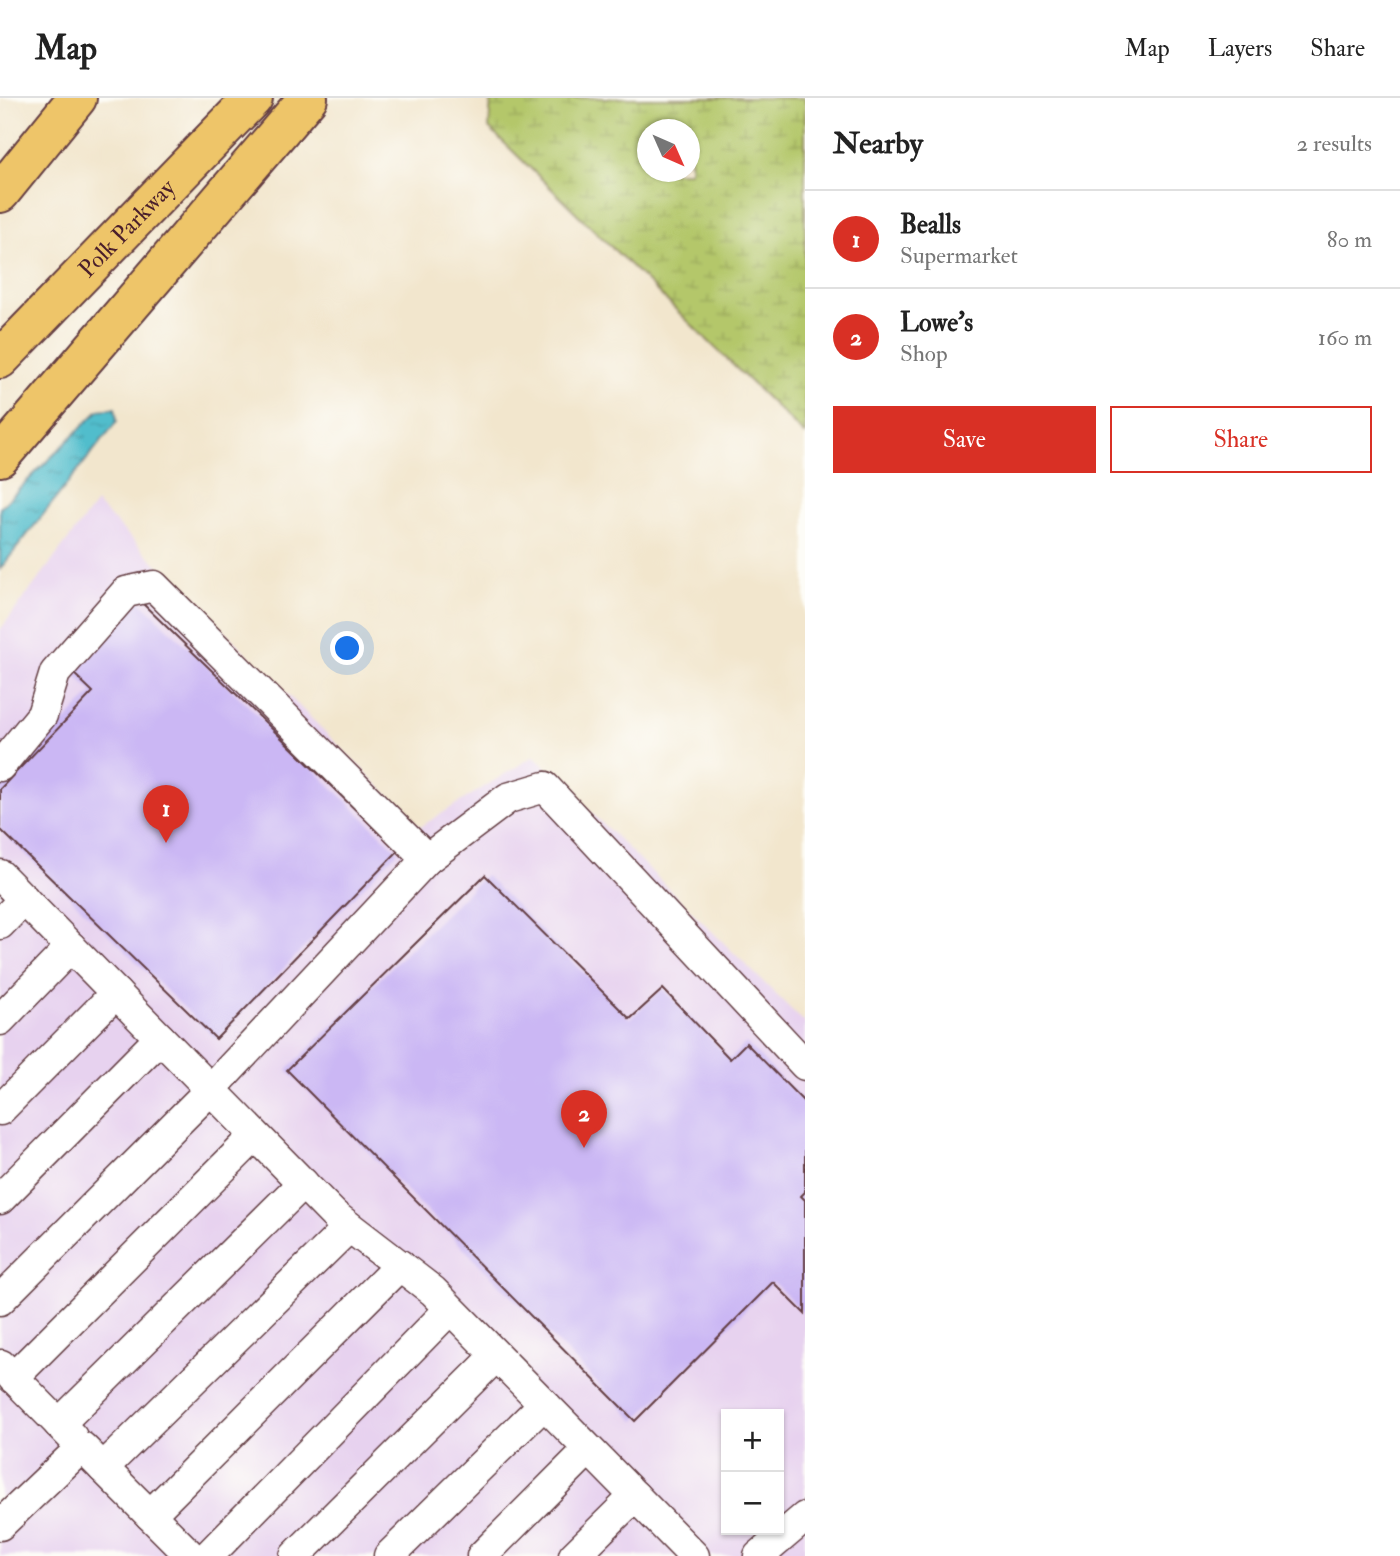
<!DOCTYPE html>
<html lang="en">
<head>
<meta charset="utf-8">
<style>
  :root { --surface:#fff; --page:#f6f6f6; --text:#222; --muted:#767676; --line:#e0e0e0; --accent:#d93025 }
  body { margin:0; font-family:"IM FELL Double Pica",serif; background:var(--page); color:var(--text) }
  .controls { position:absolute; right:21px; bottom:21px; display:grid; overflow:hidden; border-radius:0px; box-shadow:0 2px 5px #0004 }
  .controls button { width:63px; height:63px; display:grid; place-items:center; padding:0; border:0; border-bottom:2px solid var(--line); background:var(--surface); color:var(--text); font:35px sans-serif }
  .compass { position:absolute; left:637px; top:21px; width:63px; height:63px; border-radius:50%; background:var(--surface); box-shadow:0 2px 5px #0004; rotate:135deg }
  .you { position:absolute; left:348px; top:551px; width:24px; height:24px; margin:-18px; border:5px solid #fff; border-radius:50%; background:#1a73e8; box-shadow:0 0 0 10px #1a73e833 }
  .badge { display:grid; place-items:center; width:46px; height:46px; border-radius:50%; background:var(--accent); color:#fff; font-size:23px; font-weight:700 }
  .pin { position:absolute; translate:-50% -58px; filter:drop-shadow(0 2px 4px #0008) }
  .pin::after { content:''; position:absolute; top:37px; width:24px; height:21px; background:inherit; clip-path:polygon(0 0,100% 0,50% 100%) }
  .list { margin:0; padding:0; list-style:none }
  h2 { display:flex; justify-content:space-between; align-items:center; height:91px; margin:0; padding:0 28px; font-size:30px }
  h2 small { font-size:23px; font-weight:400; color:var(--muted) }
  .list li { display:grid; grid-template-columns:46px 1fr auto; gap:21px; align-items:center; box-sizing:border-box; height:98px; padding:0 28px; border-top:2px solid var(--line) }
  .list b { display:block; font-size:26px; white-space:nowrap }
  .list p { margin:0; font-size:23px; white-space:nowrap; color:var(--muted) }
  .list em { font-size:23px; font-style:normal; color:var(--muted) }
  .actions { display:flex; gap:14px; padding:21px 28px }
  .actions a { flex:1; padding:16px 0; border:2px solid var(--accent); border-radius:0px; text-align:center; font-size:24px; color:var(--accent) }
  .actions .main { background:var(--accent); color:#fff }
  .map { position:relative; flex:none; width:805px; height:1458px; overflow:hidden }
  header { display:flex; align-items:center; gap:42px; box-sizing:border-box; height:98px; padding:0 35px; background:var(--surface); border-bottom:2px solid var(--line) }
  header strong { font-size:33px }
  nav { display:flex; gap:38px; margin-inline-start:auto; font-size:24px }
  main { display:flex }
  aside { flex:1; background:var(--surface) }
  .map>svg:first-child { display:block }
</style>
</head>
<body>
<header>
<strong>Map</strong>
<nav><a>Map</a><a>Layers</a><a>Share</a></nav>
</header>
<main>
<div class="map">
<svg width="805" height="1458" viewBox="0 0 805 1458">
  <defs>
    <pattern id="wetland-marsh" width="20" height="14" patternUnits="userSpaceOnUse" patternTransform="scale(1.75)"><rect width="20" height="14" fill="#b4c76b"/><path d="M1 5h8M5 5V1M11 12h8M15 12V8" fill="none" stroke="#9caa5d"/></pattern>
    <pattern id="water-ripples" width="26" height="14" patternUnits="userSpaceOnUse" patternTransform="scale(1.75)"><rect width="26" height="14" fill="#51bdcc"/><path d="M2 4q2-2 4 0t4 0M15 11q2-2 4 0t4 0" fill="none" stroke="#4599a6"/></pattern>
  </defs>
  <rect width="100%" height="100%" fill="#fdfcf7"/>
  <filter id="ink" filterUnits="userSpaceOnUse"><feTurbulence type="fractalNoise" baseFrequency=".0143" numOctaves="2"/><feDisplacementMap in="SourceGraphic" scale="14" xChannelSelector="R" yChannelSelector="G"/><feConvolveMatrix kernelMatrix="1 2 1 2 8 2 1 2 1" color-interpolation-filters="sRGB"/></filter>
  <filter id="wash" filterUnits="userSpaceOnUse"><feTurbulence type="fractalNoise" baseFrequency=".00686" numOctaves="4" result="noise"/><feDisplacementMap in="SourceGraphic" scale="28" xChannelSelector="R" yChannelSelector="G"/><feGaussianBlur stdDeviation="1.57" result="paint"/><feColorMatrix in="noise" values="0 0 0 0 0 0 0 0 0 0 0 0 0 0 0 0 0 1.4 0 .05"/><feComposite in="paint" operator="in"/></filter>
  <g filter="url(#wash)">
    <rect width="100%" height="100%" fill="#f2e6cd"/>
    <path fill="#e7d2ef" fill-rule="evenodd" d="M96,405L420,729L534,658L805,925V1452L799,1458H0V532ZM726,1316H779V1432H726Z"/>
    <path fill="url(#wetland-marsh)" stroke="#7f734b" stroke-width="2" fill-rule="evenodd" d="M491,0H805V337L489,30ZM648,32H690V74H648Z"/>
    <path fill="url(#water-ripples)" stroke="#4e6e7c" stroke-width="2" d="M115,310L117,323L0,471V410L99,312Z"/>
    <g id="blocks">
      <g fill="#cbb7f4">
        <path d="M139,502L398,753L216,941L0,731V691L93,594L71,573Z"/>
        <path d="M485,777L630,921L663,891L730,961L746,945L805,1005V1094L801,1098L805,1102V1216L773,1184L635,1323L287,972Z"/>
      </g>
    </g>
  </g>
  <g filter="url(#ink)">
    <use href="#blocks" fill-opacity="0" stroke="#633d43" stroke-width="2"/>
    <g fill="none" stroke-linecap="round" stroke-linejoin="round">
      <defs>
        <g id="minor">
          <path d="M0,668L42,617L55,575L126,494L154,488L427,761L211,991L0,1202"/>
          <path d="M427,761L508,700L545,689L805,967"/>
          <path d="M0,777L334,1117L433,1193L694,1458"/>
          <path d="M0,826L24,801"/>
          <path d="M0,922L71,849"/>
          <path d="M0,1012L116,895"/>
          <path d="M0,1101L160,940"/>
          <path d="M1,1267L72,1339"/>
          <path d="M13,1280L255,1038"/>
          <path d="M59,1326L303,1085"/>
          <path d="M103,1370L349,1129"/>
          <path d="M150,1417L400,1167"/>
          <path d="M0,1427L82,1349L191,1458"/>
          <path d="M208,1458L450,1211"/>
          <path d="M295,1458L495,1259"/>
          <path d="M389,1458L543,1307"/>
          <path d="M482,1458L588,1352"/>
          <path d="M574,1458L635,1398"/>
          <path d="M759,1458L805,1419"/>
        </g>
        <g id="highway">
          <path d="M0,95L77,0"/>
          <path id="s1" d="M0,261L253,0"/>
          <path d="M0,359L308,0"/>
        </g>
      </defs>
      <use href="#minor" stroke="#633d43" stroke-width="33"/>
      <use href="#highway" stroke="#633d43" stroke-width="42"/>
      <use href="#minor" stroke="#fff" stroke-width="30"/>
      <use href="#highway" stroke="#eec569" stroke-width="38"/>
    </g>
  </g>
  <g text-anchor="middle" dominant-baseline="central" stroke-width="5" stroke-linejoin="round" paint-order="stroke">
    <g font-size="24" fill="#4a1f2b" stroke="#fdfcf7">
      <text stroke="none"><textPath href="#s1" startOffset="182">Polk Parkway</textPath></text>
    </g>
  </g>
</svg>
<div class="controls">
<button>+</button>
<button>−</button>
</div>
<svg class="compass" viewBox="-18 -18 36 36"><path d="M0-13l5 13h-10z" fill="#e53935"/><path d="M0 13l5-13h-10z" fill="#767676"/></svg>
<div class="you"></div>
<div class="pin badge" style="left:166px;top:745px">1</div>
<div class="pin badge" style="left:584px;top:1050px">2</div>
</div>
<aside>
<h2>Nearby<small>2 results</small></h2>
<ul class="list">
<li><span class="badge">1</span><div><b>Bealls</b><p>Supermarket</p></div><em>80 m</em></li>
<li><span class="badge">2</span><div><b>Lowe's</b><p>Shop</p></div><em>160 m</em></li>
</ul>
<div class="actions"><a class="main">Save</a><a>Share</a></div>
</aside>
</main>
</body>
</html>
